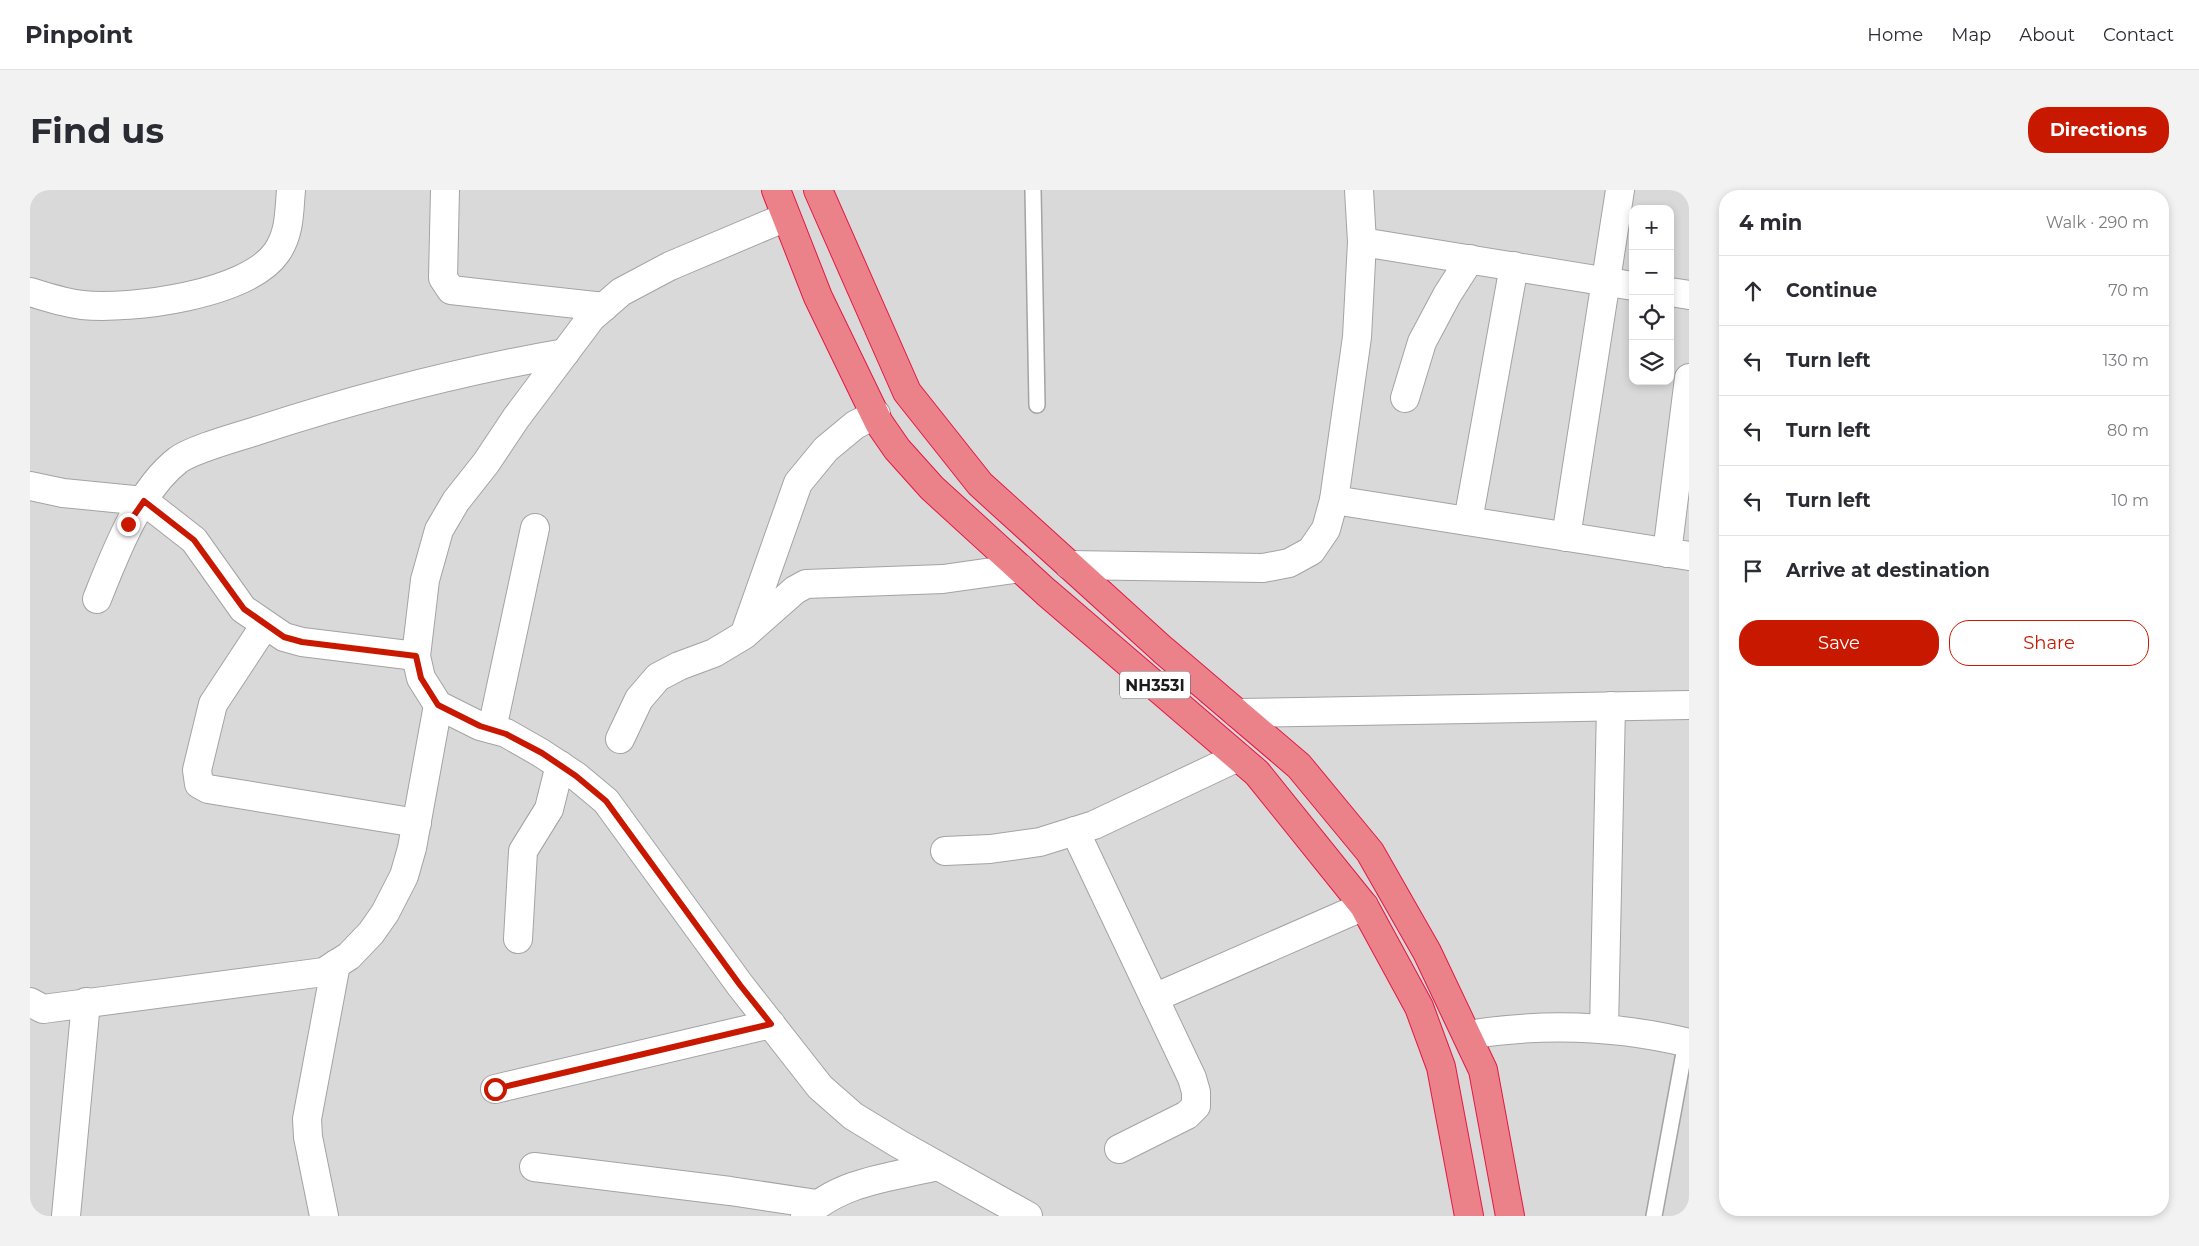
<!DOCTYPE html>
<html lang="en">
<head>
<meta charset="utf-8">
<style>
  :root { --surface:#fff; --page:#f2f2f3; --text:#2b2b33; --muted:#7c7c81; --line:#e1e1e2; --accent:#c81900 }
  body { margin:0; font-family:Montserrat,sans-serif; background:var(--page); color:var(--text) }
  .controls { position:absolute; right:15px; top:15px; display:grid; overflow:hidden; border-radius:10px; box-shadow:0 2px 8px #0003 }
  .controls button { width:45px; height:45px; display:grid; place-items:center; padding:0; border:0; border-bottom:1px solid var(--line); background:var(--surface); color:var(--text); font:25px sans-serif }
  .stop { position:absolute; width:15px; height:15px; margin:-11px; border:4px solid #c81900; border-radius:50%; background:#fff }
  .stop.end { background:#c81900; border-color:#fff; box-shadow:0 1px 5px #0008 }
  .list { margin:0; padding:0; list-style:none }
  h2 { display:flex; justify-content:space-between; align-items:center; height:65px; margin:0; padding:0 20px; font-size:21px }
  h2 small { font-size:16px; font-weight:400; color:var(--muted) }
  .list li { display:grid; grid-template-columns:32px 1fr auto; gap:15px; align-items:center; box-sizing:border-box; height:70px; padding:0 20px; border-top:1px solid var(--line) }
  .list b { display:block; font-size:19px; white-space:nowrap }
  .list em { font-size:16px; font-style:normal; color:var(--muted) }
  .actions { display:flex; gap:10px; padding:15px 20px }
  .actions a { flex:1; padding:11px 0; border:1px solid var(--accent); border-radius:20px; text-align:center; font-size:18px; color:var(--accent) }
  .actions .main { background:var(--accent); color:#fff }
  .icon { flex:none; width:28px; height:28px; fill:none; stroke:currentColor; stroke-width:2; stroke-linecap:round; stroke-linejoin:round }
  .map { position:relative; flex:none; width:1659px; height:1026px; overflow:hidden; border-radius:20px }
  header { display:flex; align-items:center; gap:30px; box-sizing:border-box; height:70px; padding:0 25px; background:var(--surface); border-bottom:1px solid var(--line) }
  header strong { font-size:24px }
  nav { display:flex; gap:28px; margin-inline-start:auto; font-size:18px }
  .intro { display:flex; align-items:center; justify-content:space-between; box-sizing:border-box; height:120px; padding:0 30px }
  h1 { margin:0; font-size:35px }
  .button { padding:12px 22px; border-radius:20px; background:var(--accent); color:#fff; font-size:18px; font-weight:700 }
  main { display:flex; gap:30px; padding:0 30px }
  aside { flex:1; background:var(--surface); border-radius:20px; box-shadow:0 2px 8px #0003 }
  .map>svg:first-child { display:block }
</style>
</head>
<body>
<header>
<strong>Pinpoint</strong>
<nav><a>Home</a><a>Map</a><a>About</a><a>Contact</a></nav>
</header>
<div class="intro"><h1>Find us</h1><a class="button">Directions</a></div>
<main>
<div class="map">
<svg width="1659" height="1026" viewBox="0 0 1659 1026">
  <rect width="100%" height="100%" fill="#eeece1"/>
  <path fill="#dad9d9" fill-rule="evenodd" d="M0,0H1659V1026H0ZM1603,19H1640V191H1603Z"/>
  <g fill="none" stroke-linecap="round" stroke-linejoin="round">
    <defs>
      <g id="lane">
        <path d="M1003,0L1007,215"/>
        <path d="M1624,1026L1656,852"/>
      </g>
      <g id="street">
        <path d="M415,0L413,88L421,100L574,117"/>
        <path d="M756,27L640,76L591,102L561,128L486,228L456,273L426,311L409,340L395,390L386,466L391,488L408,515L450,536L476,543L511,563L546,586L576,611L710,795L790,897L823,926L869,954L998,1026"/>
        <path d="M1332,52L1603,96"/>
        <path d="M0,102C17,107 34,113 52,115C100,120 218,105 247,62C260,43 259,22 261,0"/>
        <path d="M1640,102L1659,105"/>
        <path d="M1375,208L1392,152L1417,105L1440,69"/>
        <path d="M0,296L33,303L114,311L164,350L213,419L254,447L272,452L386,466"/>
        <path d="M1304,310L1659,366"/>
        <path d="M1438,331L1484,76"/>
        <path d="M1536,347L1590,0"/>
        <path d="M1637,363L1659,188"/>
        <path d="M1039,375L1233,378L1259,373L1281,361L1296,339L1304,310L1327,147L1332,52L1329,0"/>
        <path d="M67,409C85,364 109,300 148,270C163,259 208,247 226,241C328,208 430,181 535,163"/>
        <path d="M235,435L183,514L167,580L169,594L178,599L387,633"/>
        <path d="M715,443L768,293L796,259L825,235L846,224"/>
        <path d="M1207,523L1659,515"/>
        <path d="M462,539L505,338"/>
        <path d="M590,549L609,509L628,487L649,476L684,463L714,445L765,400L776,394L913,389L990,378"/>
        <path d="M1045,641L1162,888L1166,902V916L1157,925L1089,959"/>
        <path d="M915,661L960,659L1010,652L1064,635L1208,567"/>
        <path d="M488,749L493,661L519,619L530,575"/>
        <path d="M1124,808L1334,716"/>
        <path d="M0,812L13,819L294,782L319,766L341,743L355,723L374,686L382,658L408,515"/>
        <path d="M1574,839L1581,516"/>
        <path d="M1437,845C1511,833 1586,835 1659,853"/>
        <path d="M465,899L741,834"/>
        <path d="M504,977L700,1001L787,1014"/>
        <path d="M36,1026L56,812"/>
        <path d="M294,1026L278,947L277,929L306,774"/>
        <path d="M775,1026C809,991 863,987 908,976"/>
      </g>
      <g id="highway">
        <path d="M746,0L788,107L849,233L867,259L902,298L1016,402L1227,583L1334,716L1389,817L1411,877L1439,1026"/>
        <path d="M788,0L877,202L950,294L1133,460L1269,576L1340,662L1397,762L1453,880L1480,1026"/>
      </g>
    </defs>
    <use href="#lane" stroke="#a3a3a3" stroke-width="18"/>
    <use href="#street" stroke="#a3a3a3" stroke-width="30"/>
    <use href="#highway" stroke="#e21844" stroke-width="30"/>
    <use href="#lane" stroke="#fff" stroke-width="15"/>
    <use href="#street" stroke="#fff" stroke-width="28"/>
    <use href="#highway" stroke="#ec8289" stroke-width="28"/>
  </g>
  <g fill="none" stroke-linecap="round" stroke-linejoin="round">
    <path stroke="#c81900" stroke-width="6" d="M98,334L114,311L164,350L214,419L254,447L272,452L386,466L391,488L408,515L450,536L476,544L512,563L546,586L576,611L710,795L741,834L465,899"/>
  </g>
  <g text-anchor="middle" dominant-baseline="central" stroke-width="4" stroke-linejoin="round" paint-order="stroke">
    <rect fill="#fff" stroke="#606060" stroke-width="1" x="1090" y="481.5" width="70" height="27" rx="4"/>
    <g font-size="16" font-weight="bold" fill="#1c1c1c">
      <text x="1125" y="495">NH353I</text>
    </g>
  </g>
</svg>
<div class="controls">
<button>+</button>
<button>−</button>
<button><svg class="icon" aria-label="locate" viewBox="0 0 24 24"><circle cx="12" cy="12" r="6"/><path d="M12 2v4M12 18v4M2 12h4M18 12h4"/></svg></button>
<button><svg class="icon" aria-label="layers" viewBox="0 0 24 24"><path d="M12 4l9 5-9 5-9-5zM3 14l9 5 9-5"/></svg></button>
</div>
<div class="stop" style="left:465px;top:899px"></div>
<div class="stop end" style="left:98px;top:334px"></div>
</div>
<aside>
<h2>4 min<small>Walk · 290 m</small></h2>
<ul class="list">
<li><svg class="icon" aria-label="ahead" viewBox="0 0 24 24"><path d="M12 20V5M6 11l6-6 6 6"/></svg><div><b>Continue</b></div><em>70 m</em></li>
<li><svg class="icon" aria-label="left" viewBox="0 0 24 24"><path d="M17 20v-9H6M10 6l-5 5 5 5"/></svg><div><b>Turn left</b></div><em>130 m</em></li>
<li><svg class="icon" aria-label="left" viewBox="0 0 24 24"><path d="M17 20v-9H6M10 6l-5 5 5 5"/></svg><div><b>Turn left</b></div><em>80 m</em></li>
<li><svg class="icon" aria-label="left" viewBox="0 0 24 24"><path d="M17 20v-9H6M10 6l-5 5 5 5"/></svg><div><b>Turn left</b></div><em>10 m</em></li>
<li><svg class="icon" aria-label="arrive" viewBox="0 0 24 24"><path d="M6 21V4h12l-3 4 3 4H6"/></svg><div><b>Arrive at destination</b></div></li>
</ul>
<div class="actions"><a class="main">Save</a><a>Share</a></div>
</aside>
</main>
</body>
</html>
